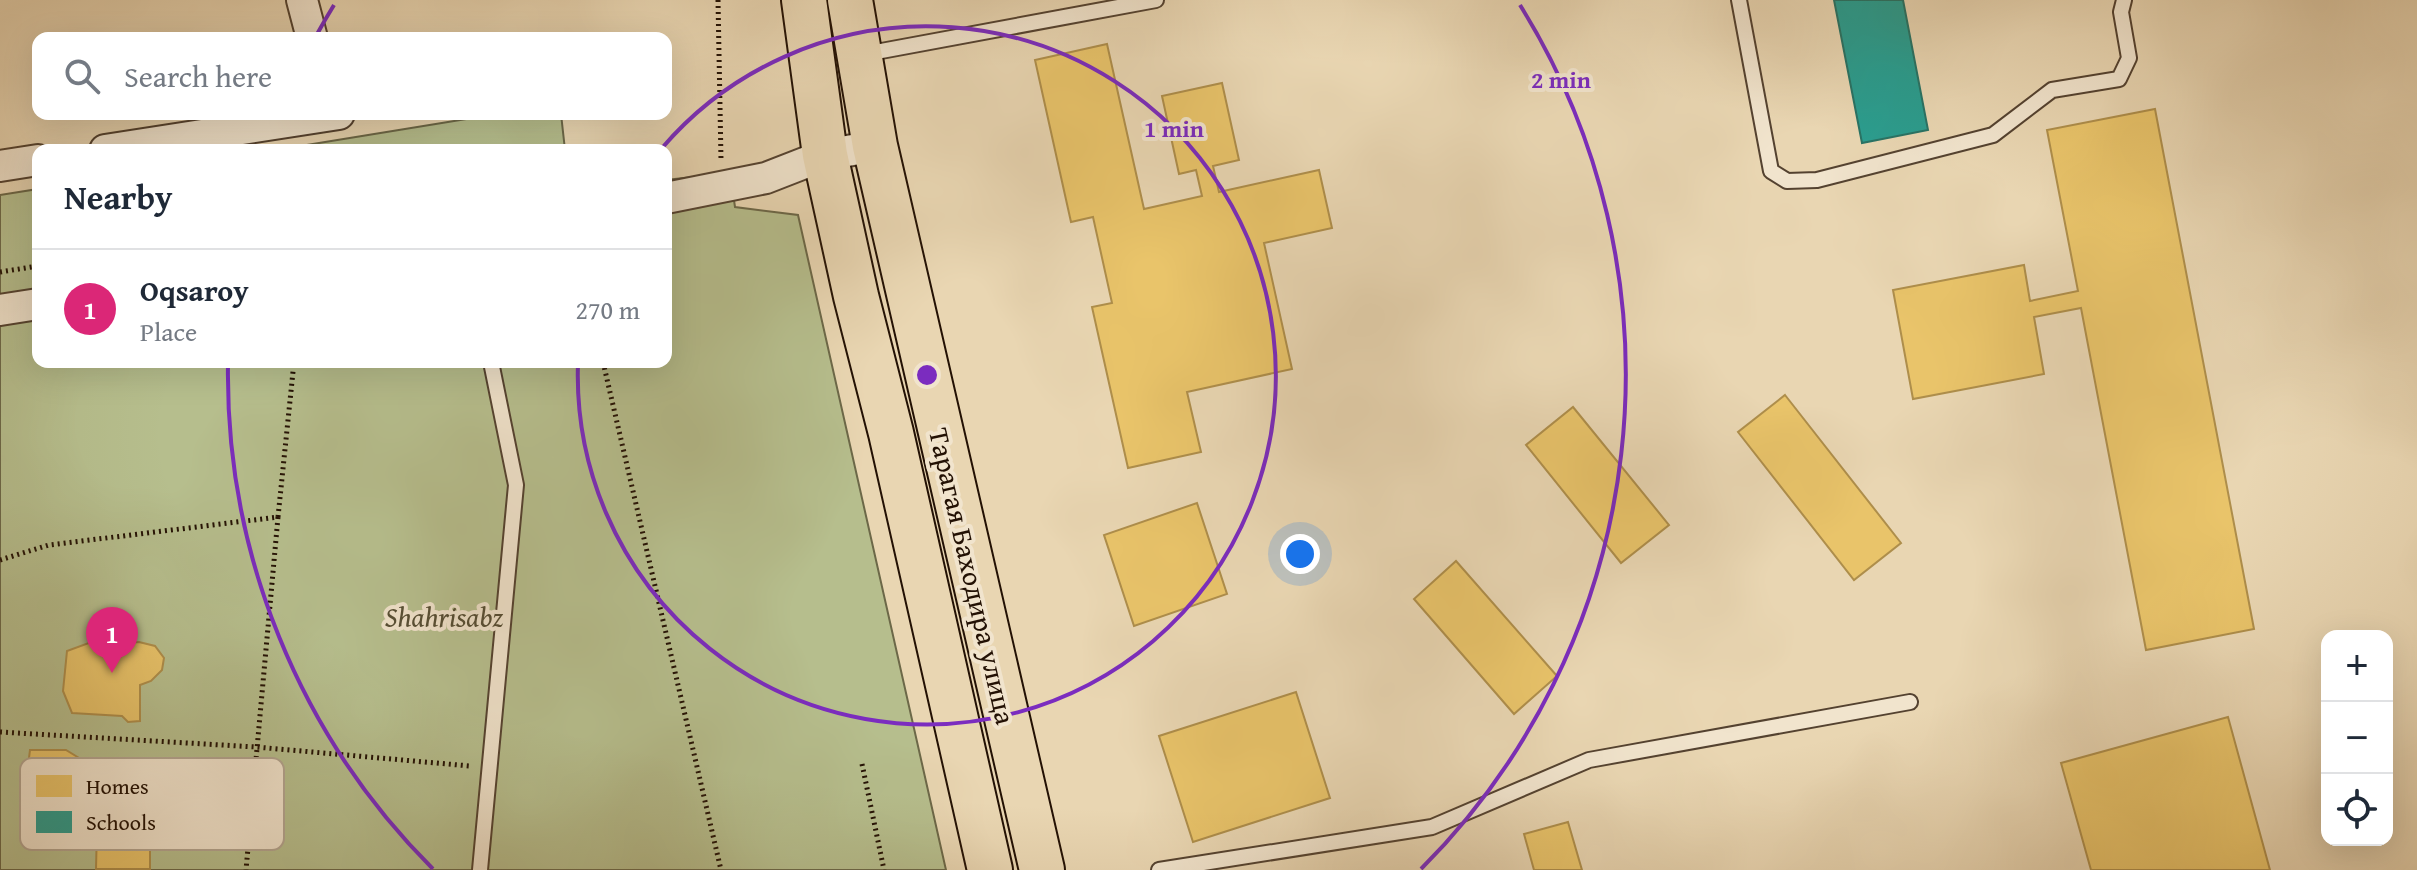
<!DOCTYPE html>
<html lang="en">
<head>
<meta charset="utf-8">
<style>
  :root { --surface:#fff; --page:#f6f6f7; --text:#1f2937; --muted:#747a83; --line:#e0e1e3; --accent:#db2777 }
  body { margin:0; font-family:"Gentium Book Plus",serif; background:var(--page); color:var(--text) }
  .controls { position:absolute; right:24px; bottom:24px; display:grid; overflow:hidden; border-radius:16px; box-shadow:0 8px 32px #0002 }
  .controls button { width:72px; height:72px; display:grid; place-items:center; padding:0; border:0; border-bottom:2px solid var(--line); background:var(--surface); color:var(--text); font:40px sans-serif }
  .you { position:absolute; left:1300px; top:554px; width:28px; height:28px; margin:-20px; border:6px solid #fff; border-radius:50%; background:#1a73e8; box-shadow:0 0 0 12px #1a73e833 }
  .badge { display:grid; place-items:center; width:52px; height:52px; border-radius:50%; background:var(--accent); color:#fff; font-size:26px; font-weight:700 }
  .pin { position:absolute; translate:-50% -66px; filter:drop-shadow(0 2px 4px #0008) }
  .pin::after { content:''; position:absolute; top:42px; width:28px; height:24px; background:inherit; clip-path:polygon(0 0,100% 0,50% 100%) }
  .list { margin:0; padding:0; list-style:none }
  h2 { display:flex; justify-content:space-between; align-items:center; height:104px; margin:0; padding:0 32px; font-size:34px }
  h2 small { font-size:26px; font-weight:400; color:var(--muted) }
  .list li { display:grid; grid-template-columns:52px 1fr auto; gap:24px; align-items:center; box-sizing:border-box; height:120px; padding:0 32px; border-top:2px solid var(--line) }
  .list b { display:block; font-size:30px; white-space:nowrap }
  .list p { margin:0; font-size:26px; white-space:nowrap; color:var(--muted) }
  .list em { font-size:26px; font-style:normal; color:var(--muted) }
  .icon { flex:none; width:44px; height:44px; fill:none; stroke:currentColor; stroke-width:2; stroke-linecap:round; stroke-linejoin:round }
  .map { position:relative; flex:none; width:2417px; height:870px; overflow:hidden }
  .search { position:absolute; background:var(--surface); box-shadow:0 8px 32px #0002; left:32px; top:32px; width:640px; height:88px; display:flex; align-items:center; gap:20px; box-sizing:border-box; padding:0 28px; border-radius:16px; color:var(--muted); font-size:30px }
  .panel { position:absolute; background:var(--surface); box-shadow:0 8px 32px #0002; left:32px; top:144px; width:640px; height:224px; border-radius:16px }
  .map>svg:first-child { display:block }
</style>
</head>
<body>
<div class="map">
<svg width="2417" height="870" viewBox="0 0 2417 870">
  <rect width="100%" height="100%" fill="#e9d6b2"/>
  <filter id="stains"><feTurbulence type="fractalNoise" baseFrequency=".0025" numOctaves="4"/><feColorMatrix values="0 0 0 0 .2 0 0 0 0 .09 0 0 0 0 .02 0 0 0 .5 -.17"/></filter>
  <radialGradient id="worn" r=".72"><stop offset=".6" stop-color="#630" stop-opacity="0"/><stop offset="1" stop-color="#630" stop-opacity=".3"/></radialGradient>
  <g fill="#b6be8d" stroke="#6c6848" stroke-width="2">
    <path d="M497,114H561L565,150H276Z"/>
    <path d="M730,173L735,207L798,215L946,870H0V195L38,189V362H666V180Z"/>
  </g>
  <g fill="#e9c46a" stroke="#ae8e4b" stroke-width="2">
    <path d="M1107,44L1144,209L1202,196L1196,170L1179,174L1162,96L1222,83L1239,160L1213,166L1219,192L1319,170L1332,228L1264,243L1292,369L1187,392L1201,452L1128,468L1092,307L1112,303L1093,217L1071,222L1035,60Z"/>
    <path d="M2155,109L2254,629L2146,650L2081,308L2034,317L2044,374L1913,399L1893,290L2024,265L2030,301L2078,291L2047,130Z"/>
    <path d="M1785,395L1901,543L1854,580L1738,432Z"/>
    <path d="M1573,407L1669,525L1621,563L1526,445Z"/>
    <path d="M1197,503L1227,594L1134,626L1104,535Z"/>
    <path d="M1456,561L1557,676L1514,714L1414,599Z"/>
    <path d="M125,621L129,643L139,642L155,646L164,658L162,670L151,681L140,685V721L128,722L122,716L72,713L63,691L67,651L89,643L102,624L114,626Z"/>
    <path d="M1296,692L1330,798L1193,842L1159,736Z"/>
    <path d="M2228,717L2270,870H2091L2061,763Z"/>
    <path d="M30,750H66L79,758L78,768L66,775L67,796L135,798L133,842L150,848V869H96L97,828L62,821L54,771L28,766Z"/>
    <path d="M1568,822L1582,870H1534L1524,834Z"/>
  </g>
  <path fill="#2a9d8f" stroke="#287365" stroke-width="2" d="M1834,0H1903L1928,130L1862,143Z"/>
  <g fill="none" stroke-linecap="round" stroke-linejoin="round">
    <defs>
      <g id="service">
        <path d="M1739,0L1771,171L1787,181L1817,180L1993,135L2052,90L2119,79L2129,58L2121,12L2124,0"/>
        <path d="M865,54L1156,0"/>
        <path d="M480,870L516,485L491,362"/>
        <path d="M1159,870L1432,827L1589,760L1910,702"/>
      </g>
      <g id="minor">
        <path d="M302,0L312,38"/>
        <path d="M105,150L339,114"/>
        <path d="M0,166L38,160"/>
        <path d="M666,198L766,178L825,155L875,146"/>
        <path d="M0,310L38,304"/>
      </g>
      <g id="primary">
        <path d="M804,0L825,155L856,296L891,433L990,870"/>
        <path d="M850,0L875,146L1042,870"/>
      </g>
    </defs>
    <use href="#service" stroke="#544230" stroke-width="18"/>
    <use href="#minor" stroke="#544230" stroke-width="34"/>
    <use href="#primary" stroke="#231104" stroke-width="48"/>
    <g stroke="#231104" stroke-width="5" stroke-dasharray="2 4" stroke-linecap="butt">
      <path d="M718,0L721,160"/>
      <path d="M0,272L38,266"/>
      <path d="M603,362L721,870"/>
      <path d="M278,517L294,362"/>
      <path d="M0,560L49,545L278,517L246,870"/>
      <path d="M0,732L256,747L470,766"/>
      <path d="M862,764L884,870"/>
    </g>
    <use href="#service" stroke="#f1e4cd" stroke-width="14"/>
    <use href="#minor" stroke="#f1e4cd" stroke-width="30"/>
    <use href="#primary" stroke="#e9d6b2" stroke-width="44"/>
  </g>
  <g fill="none" stroke="#7b2cbf" stroke-width="4">
    <path d="M662 148A349 349 0 1 1 578 363"/>
    <path d="M433 869A699 699 0 0 1 228 363M316 36A699 699 0 0 1 334 5M1520 5A699 699 0 0 1 1421 869"/>
  </g>
  <g text-anchor="middle" dominant-baseline="central" stroke-width="8" stroke-linejoin="round" paint-order="stroke">
    <g font-size="28" fill="#231104" stroke="#f1e4cd">
      <text transform="translate(973 576) rotate(77)">Тарагая Баходира улица</text>
    </g>
    <g font-size="28" font-style="italic" fill="#564e34" stroke="#f1e4cd">
      <text x="444" y="616">Shahrisabz</text>
    </g>
  </g>
  <rect x="20" y="758" width="264" height="92" rx="12" fill="#f1e4cd" stroke="#b3a591" stroke-width="2"/>
  <rect x="36" y="775" width="36" height="22" fill="#e9c46a"/>
  <rect x="36" y="811" width="36" height="22" fill="#2a9d8f"/>
  <g font-size="22" fill="#231104">
    <text x="86" y="794">Homes</text>
    <text x="86" y="830">Schools</text>
  </g>
  <circle cx="927" cy="375" r="12" fill="#7b2cbf" stroke="#f1e4cd" stroke-width="4"/>
  <g font-size="24" text-anchor="middle" font-weight="bold" fill="#7b2cbf" stroke="#f1e4cd" stroke-width="8" stroke-linejoin="round" paint-order="stroke">
    <text x="1561" y="88">2 min</text>
    <text x="1174" y="137">1 min</text>
  </g>
  <rect width="100%" height="100%" filter="url(#stains)"/>
  <rect width="100%" height="100%" fill="url(#worn)"/>
</svg>
<div class="controls">
<button>+</button>
<button>−</button>
<button><svg class="icon" aria-label="locate" viewBox="0 0 24 24"><circle cx="12" cy="12" r="6"/><path d="M12 2v4M12 18v4M2 12h4M18 12h4"/></svg></button>
</div>
<div class="you"></div>
<div class="pin badge" style="left:112px;top:673px">1</div>
<div class="search"><svg class="icon" aria-label="search" viewBox="0 0 24 24"><circle cx="10" cy="10" r="6"/><path d="M15 15l6 6"/></svg>Search here</div>
<section class="panel">
<h2>Nearby<small></small></h2>
<ul class="list">
<li><span class="badge">1</span><div><b>Oqsaroy</b><p>Place</p></div><em>270 m</em></li>
</ul>
</section>
</div>
</body>
</html>
